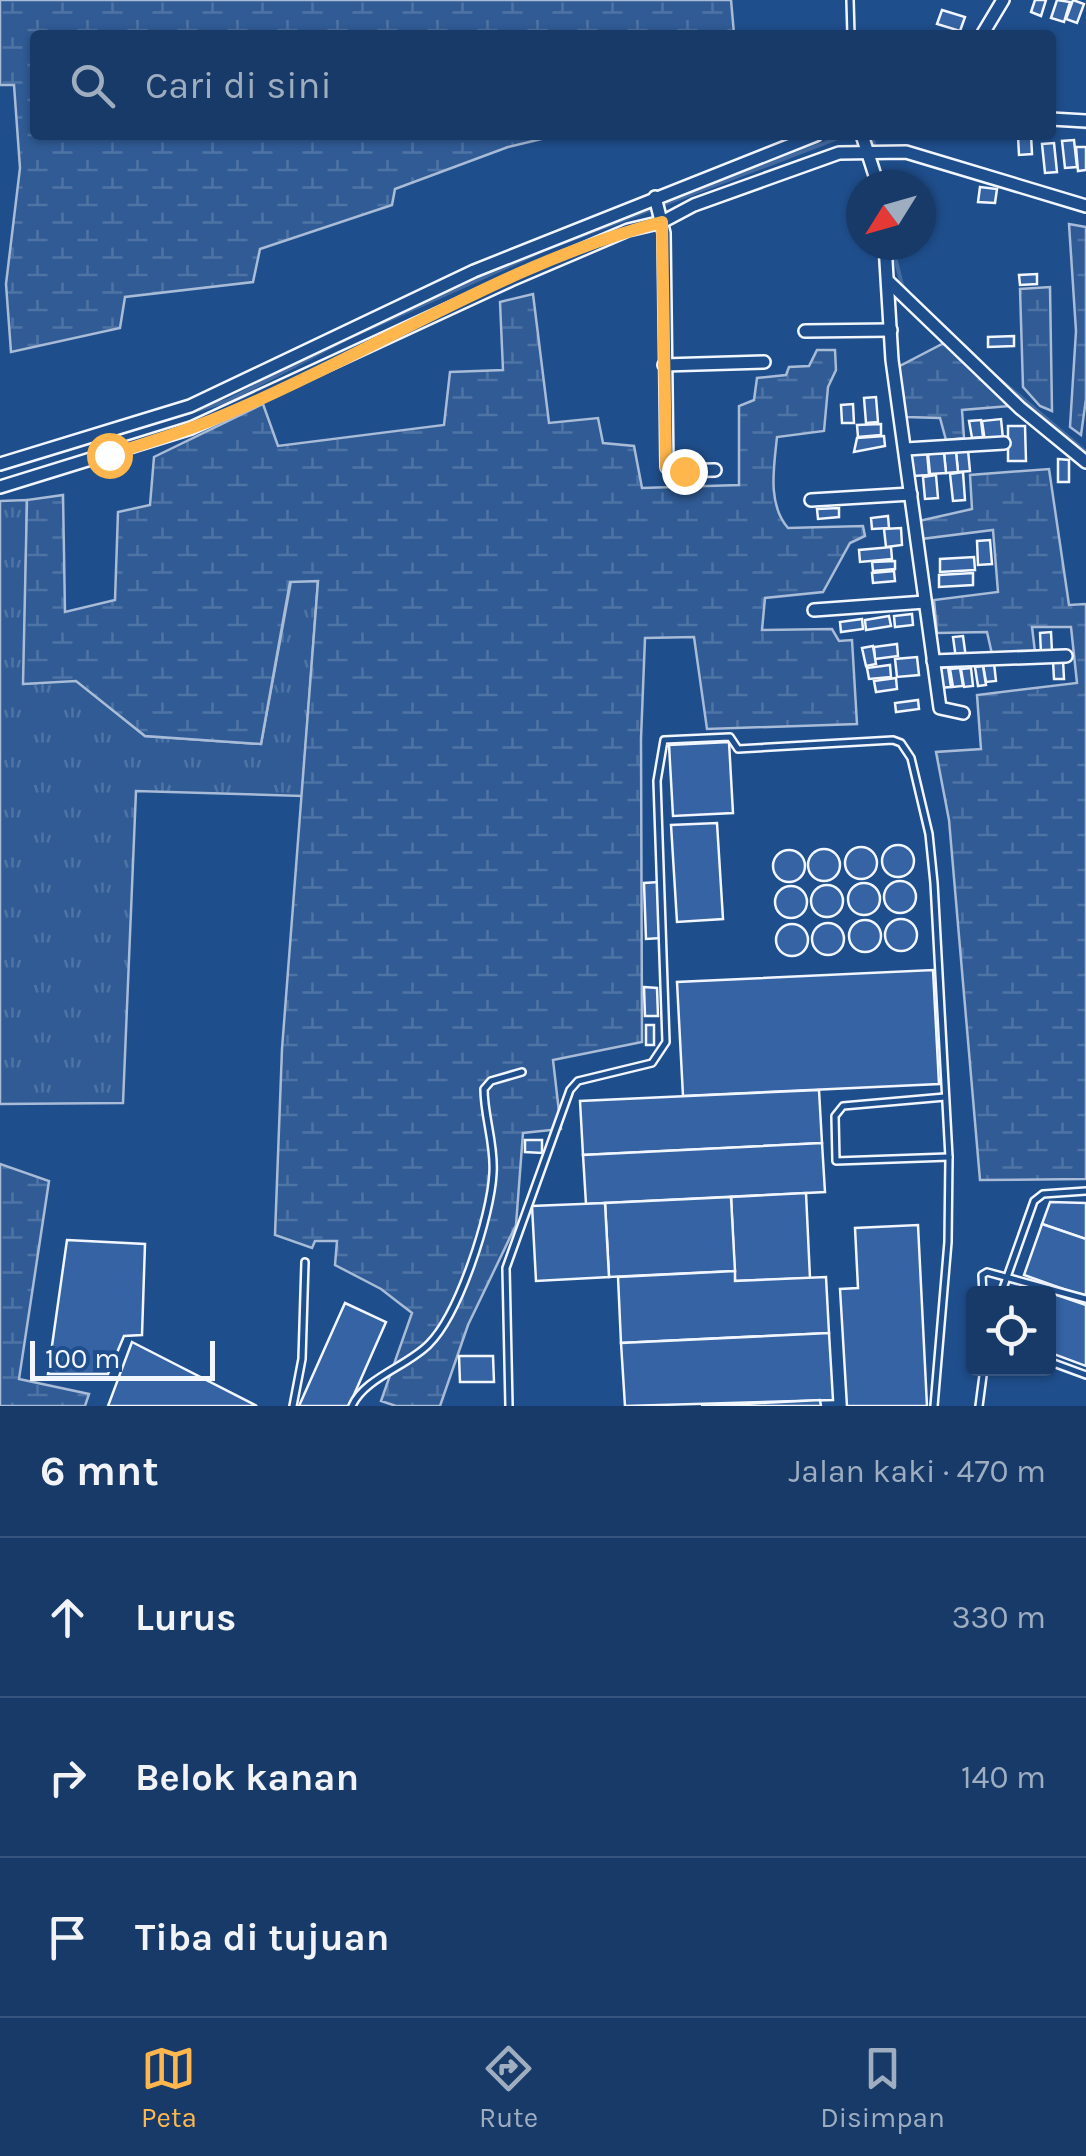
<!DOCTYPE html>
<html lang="id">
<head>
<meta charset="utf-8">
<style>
  :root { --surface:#173a69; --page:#244571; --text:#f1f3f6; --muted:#9eadc0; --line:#36547d; --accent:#ffb74d }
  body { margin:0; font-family:Karla,sans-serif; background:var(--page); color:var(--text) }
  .controls { position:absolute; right:30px; bottom:30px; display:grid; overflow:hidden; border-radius:10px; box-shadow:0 2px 8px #0004 }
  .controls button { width:90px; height:90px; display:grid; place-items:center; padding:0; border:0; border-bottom:2px solid var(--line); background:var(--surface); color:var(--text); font:50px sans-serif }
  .compass { position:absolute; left:846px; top:170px; width:90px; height:90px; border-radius:50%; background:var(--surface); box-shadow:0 2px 8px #0004; rotate:233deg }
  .scale { position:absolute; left:30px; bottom:25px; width:185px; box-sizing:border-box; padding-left:10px; border:5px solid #f2f6ff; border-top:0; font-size:28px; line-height:35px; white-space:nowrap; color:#f2f6ff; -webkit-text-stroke:8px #1f4e8c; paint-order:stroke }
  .stop { position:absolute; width:30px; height:30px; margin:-22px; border:8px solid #ffb74d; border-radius:50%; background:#fff }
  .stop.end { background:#ffb74d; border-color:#fff; box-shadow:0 2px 10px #0008 }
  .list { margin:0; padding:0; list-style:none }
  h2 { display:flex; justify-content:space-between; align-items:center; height:130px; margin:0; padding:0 40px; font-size:42px }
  h2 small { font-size:32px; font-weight:400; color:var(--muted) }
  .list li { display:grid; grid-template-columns:65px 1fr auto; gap:30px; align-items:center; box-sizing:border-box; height:160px; padding:0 40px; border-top:2px solid var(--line) }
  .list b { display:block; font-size:38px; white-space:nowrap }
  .list em { font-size:32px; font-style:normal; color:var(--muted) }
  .icon { flex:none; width:55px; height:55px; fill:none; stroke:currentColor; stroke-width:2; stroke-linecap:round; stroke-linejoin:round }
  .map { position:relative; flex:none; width:1086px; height:1406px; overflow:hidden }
  .search { position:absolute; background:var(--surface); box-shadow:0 2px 8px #0004; left:30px; right:30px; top:30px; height:110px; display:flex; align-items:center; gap:25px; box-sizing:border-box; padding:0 35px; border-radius:10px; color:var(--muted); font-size:38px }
  .sheet { height:610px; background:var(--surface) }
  nav { display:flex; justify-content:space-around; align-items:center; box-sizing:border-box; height:140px; border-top:2px solid var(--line); background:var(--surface); font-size:28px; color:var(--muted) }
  nav a { display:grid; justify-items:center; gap:5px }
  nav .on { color:var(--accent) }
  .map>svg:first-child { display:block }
</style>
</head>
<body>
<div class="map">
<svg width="1086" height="1406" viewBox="0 0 1086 1406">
  <defs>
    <pattern id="grass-tufts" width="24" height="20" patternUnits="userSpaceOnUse" patternTransform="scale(2.5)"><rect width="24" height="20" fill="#305b95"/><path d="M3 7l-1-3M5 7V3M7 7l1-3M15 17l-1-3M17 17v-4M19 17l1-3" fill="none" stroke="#4e73a5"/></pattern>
    <pattern id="wetland-marsh" width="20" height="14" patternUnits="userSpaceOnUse" patternTransform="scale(2.5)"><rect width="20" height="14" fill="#305b95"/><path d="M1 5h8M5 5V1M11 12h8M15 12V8" fill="none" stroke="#4e73a5"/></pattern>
  </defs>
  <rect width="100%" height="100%" fill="#1f4e8c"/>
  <path fill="url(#grass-tufts)" stroke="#a8bbd7" stroke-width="2.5" d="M27,500L24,684L76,680L145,736L261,744L291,581H318L302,796L136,791L123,1103L0,1104V501Z"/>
  <g fill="url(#wetland-marsh)" stroke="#a8bbd7" stroke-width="2.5">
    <path d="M0,0H731L734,34L35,35V135H558L508,147L395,189L392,205L260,249L253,282L125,297L120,328L11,352L6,284L20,168L14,85H0Z"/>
    <path d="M1069,224L1086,227V399L1081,435L1070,427L1076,331Z"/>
    <path d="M1050,287L1052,411L1040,406L1023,387L1020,289Z"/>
    <path d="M533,294L549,423L598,418L603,443L634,446L642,488L739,485V406L754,400L757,378L786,375L789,367L809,366L817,350H835L836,370L828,387L824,431L777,437C774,467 767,504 788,528L863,526L865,536L850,543L823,592L765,598L762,630L832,629L839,641L852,640L857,724L707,729L694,637L645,638L641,739L642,1042L553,1060L561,1129L523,1133L516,1225L468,1325L440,1406H396L381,1401L412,1313L381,1289L335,1265L337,1241H315L312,1248L275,1235L282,1049L318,581L290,582L261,744L145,736L76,681L23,684L27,500L63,495L65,612L115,600L118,512L150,505L154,457L263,404L278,446L444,425L450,372L503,370L500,302Z"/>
    <path d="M944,343L1010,406L962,410L964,438L946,440L940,418L906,417L898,367Z"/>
    <path d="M1049,469L1069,605L1086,604V1179L980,1180L949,820L936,752L981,749L977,695L1077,683L1071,627H1032L1035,652L992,654L987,632L937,633L934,600L998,592L993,530L921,539L919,521L972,509L970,475Z"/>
    <path d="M0,1164L49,1181L19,1379L89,1394L85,1406H0Z"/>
  </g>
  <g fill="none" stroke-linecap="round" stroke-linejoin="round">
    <g stroke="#446ba0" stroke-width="4">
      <path d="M1066,125L1086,128"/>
      <path d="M872,135L880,174"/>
      <path d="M892,245L902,285L911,296"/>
      <path d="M986,368L1086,452"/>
      <path d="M0,470L227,401L346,339L544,250L846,135"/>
    </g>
  </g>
  <g fill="#3563a3" stroke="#f2f6ff" stroke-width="2.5">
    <path d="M1035,0H1046L1041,16L1031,12Z"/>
    <path d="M1057,0L1070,2L1064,22L1051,18Z"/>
    <path d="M1073,0L1084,4L1077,23L1066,19Z"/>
    <path d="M942,10L965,17L960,31L937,24Z"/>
    <path d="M1010,135H1031L1032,154L1019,155L1018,136Z"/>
    <path d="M1074,140L1077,167L1065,168L1062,141Z"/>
    <path d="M1054,143L1057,172L1045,173L1042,144Z"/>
    <path d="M1076,147H1086V170L1078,171Z"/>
    <path d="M980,187L997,189L995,203L978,202Z"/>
    <path d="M1037,274V284L1020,285L1019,275Z"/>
    <path d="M1014,336V346L988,347V337Z"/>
    <path d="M876,397L878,422L866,423L864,398Z"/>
    <path d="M853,404L854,423H842L841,405Z"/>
    <path d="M1001,419L1003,439L985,442L982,421Z"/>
    <path d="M981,420L983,437L972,438L969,421Z"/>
    <path d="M881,424V435L858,437L857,425Z"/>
    <path d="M1008,426H1025L1026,461H1008Z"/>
    <path d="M884,436L885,446L854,452L857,438Z"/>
    <path d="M968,450L970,471L958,472L956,452Z"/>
    <path d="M927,452L929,475L913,476L911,453Z"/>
    <path d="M956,452L958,472L946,473L944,453Z"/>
    <path d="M944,453L946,473L930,474L928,454Z"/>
    <path d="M1058,459L1069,460V482H1058Z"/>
    <path d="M963,472L965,500L953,501L950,474Z"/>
    <path d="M936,475L938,498L925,499L923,477Z"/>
    <path d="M839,508V517L818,519L817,509Z"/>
    <path d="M888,516L889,528L872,529L871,518Z"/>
    <path d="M901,528L902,545L886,547L884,529Z"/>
    <path d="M990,540L992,564L978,565L977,541Z"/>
    <path d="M891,547L892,559L860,562L859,550Z"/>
    <path d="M974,557L975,570L940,572V559Z"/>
    <path d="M895,561V569L873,571L872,562Z"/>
    <path d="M894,571L895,581L873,583L872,573Z"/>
    <path d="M973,573V585L939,587V575Z"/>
    <path d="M912,614L913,625L895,627L894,616Z"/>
    <path d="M889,616L891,626L866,630L865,620Z"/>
    <path d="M862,619L863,629L841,632L840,622Z"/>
    <path d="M1051,632L1052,652L1041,653L1040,633Z"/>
    <path d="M963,636L966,658L956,659L953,637Z"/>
    <path d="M897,644L898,656L875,659L874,647Z"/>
    <path d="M873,646L876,664L866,666L862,648Z"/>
    <path d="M917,657L919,675L897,677L895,659Z"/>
    <path d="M1063,660L1064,679H1054L1053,661Z"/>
    <path d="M994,663L996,681L986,682L983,665Z"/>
    <path d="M890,665L891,677L869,679L867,668Z"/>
    <path d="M983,666L986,685L978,686L975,667Z"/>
    <path d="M948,667L951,687L938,688L935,669Z"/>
    <path d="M960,668L963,686L953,687L950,669Z"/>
    <path d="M971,668L973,686L964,687L961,669Z"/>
    <path d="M896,678L897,689L876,692L874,681Z"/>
    <path d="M918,700L919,709L896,712L895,703Z"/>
    <path d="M729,742L733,813L673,816L669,745Z"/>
    <path d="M717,823L723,919L677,922L671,825Z"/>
    <circle cx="898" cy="861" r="16"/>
    <circle cx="861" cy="863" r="16"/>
    <circle cx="824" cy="865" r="16"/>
    <circle cx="789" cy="866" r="16"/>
    <circle cx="900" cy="897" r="16"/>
    <path d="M659,882L661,938L646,939L644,883Z"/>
    <circle cx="864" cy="899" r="16"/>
    <circle cx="827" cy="901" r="16"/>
    <circle cx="791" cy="902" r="16"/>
    <circle cx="901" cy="935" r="16"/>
    <circle cx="865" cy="936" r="16"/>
    <circle cx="828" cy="939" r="16"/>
    <circle cx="792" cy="940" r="16"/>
    <path d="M933,970L939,1084L683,1096L677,982Z"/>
    <path d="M644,987L657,988L658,1016H645Z"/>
    <rect x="646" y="1025" width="8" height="20"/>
    <path d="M819,1090L822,1143L583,1155L580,1101Z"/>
    <path d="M525,1140H542V1153L525,1152Z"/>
    <path d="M822,1143L825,1192L586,1204L583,1155Z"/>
    <path d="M806,1193L810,1278L735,1281L731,1197Z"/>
    <path d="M731,1197L735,1271L609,1277L605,1203Z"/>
    <path d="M1050,1202L1086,1203V1239L1042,1224Z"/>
    <path d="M605,1203L609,1277L536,1281L532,1206Z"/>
    <path d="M1042,1224L1086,1239V1297L1024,1275Z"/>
    <path d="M918,1225L927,1406H847L840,1289L858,1288L855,1228Z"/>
    <path d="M67,1240L145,1244L142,1335L124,1336L108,1374H48Z"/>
    <path d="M735,1271V1281L826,1277L829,1333L621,1343L618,1277Z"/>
    <path d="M1022,1283L1086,1305V1366L1048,1352V1294H1018Z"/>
    <path d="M345,1303L386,1322L349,1406H299Z"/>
    <path d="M829,1333L833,1400L625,1406L621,1343Z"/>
    <path d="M132,1342L257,1406H108Z"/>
    <path d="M459,1356H493L494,1382H460Z"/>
    <path d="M820,1400L821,1406H701Z"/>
  </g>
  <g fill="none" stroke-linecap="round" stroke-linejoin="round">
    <defs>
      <g id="lane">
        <path d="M850,0L851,35"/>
        <path d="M945,1097L843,1106L835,1116L836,1161L949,1157"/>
        <path d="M983,1294L982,1275L987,1272L1086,1299"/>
        <path d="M1001,1294L1034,1201L1043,1194L1086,1191"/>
        <path d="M1048,1361L1086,1375"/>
        <path d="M293,1406L302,1359L305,1262"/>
        <path d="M352,1406C364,1378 408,1366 429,1344C459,1314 491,1216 493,1173C495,1144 484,1117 484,1089L491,1081L522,1072"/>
        <path d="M509,1406L506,1268L570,1090L578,1081L652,1063L666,1042L657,781L664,740L730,737L738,749L893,740L901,743L911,758L929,834L934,883L949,1157L948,1242L934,1406"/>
        <path d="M979,1406L984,1368"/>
      </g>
      <g id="street">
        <path d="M982,35L1003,0"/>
        <path d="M1051,119L1086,121"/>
        <path d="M862,135L878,185"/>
        <path d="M655,197L664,233L667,467L671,471L715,470"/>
        <path d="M885,245L892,360L940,708L963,713"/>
        <path d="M889,282L1020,408L1086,462"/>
        <path d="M805,331L891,330"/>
        <path d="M664,365L764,362"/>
        <path d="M906,449L1004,443"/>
        <path d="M0,464L190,406L474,271L816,135"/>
        <path d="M0,487L191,428L511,280L628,230L662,222L694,205L839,153L906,152L1086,206"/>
        <path d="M811,500L911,494"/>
        <path d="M814,610L925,602"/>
        <path d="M933,661L1066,656"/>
      </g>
    </defs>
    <use href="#lane" stroke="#f2f6ff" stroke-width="10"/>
    <use href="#street" stroke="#f2f6ff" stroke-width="16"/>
    <use href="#lane" stroke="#1f4e8c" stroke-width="5"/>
    <use href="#street" stroke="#1f4e8c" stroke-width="11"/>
  </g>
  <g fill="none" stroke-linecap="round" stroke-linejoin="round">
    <path stroke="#ffb74d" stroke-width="12" d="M109,455C153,441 196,428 238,409C378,349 514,260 662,222L666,467L684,471"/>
  </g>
</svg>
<div class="controls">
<button><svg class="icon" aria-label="locate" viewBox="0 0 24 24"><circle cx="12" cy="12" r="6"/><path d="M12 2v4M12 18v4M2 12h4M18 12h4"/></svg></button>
</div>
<svg class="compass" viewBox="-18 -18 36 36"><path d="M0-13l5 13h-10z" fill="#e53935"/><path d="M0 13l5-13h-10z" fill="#9eadc0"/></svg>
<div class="scale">100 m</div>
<div class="stop" style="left:109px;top:455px"></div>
<div class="stop end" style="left:684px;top:471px"></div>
<div class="search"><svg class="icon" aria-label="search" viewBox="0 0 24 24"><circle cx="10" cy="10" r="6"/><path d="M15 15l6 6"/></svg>Cari di sini</div>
</div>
<section class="sheet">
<h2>6 mnt<small>Jalan kaki · 470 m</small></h2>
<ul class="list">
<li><svg class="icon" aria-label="ahead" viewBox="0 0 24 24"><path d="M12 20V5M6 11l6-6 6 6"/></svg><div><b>Lurus</b></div><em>330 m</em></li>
<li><svg class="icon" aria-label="right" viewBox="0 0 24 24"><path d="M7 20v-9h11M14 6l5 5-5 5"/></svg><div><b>Belok kanan</b></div><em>140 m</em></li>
<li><svg class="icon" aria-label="arrive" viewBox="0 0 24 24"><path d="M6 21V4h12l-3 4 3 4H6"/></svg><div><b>Tiba di tujuan</b></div></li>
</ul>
</section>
<nav>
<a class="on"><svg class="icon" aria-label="map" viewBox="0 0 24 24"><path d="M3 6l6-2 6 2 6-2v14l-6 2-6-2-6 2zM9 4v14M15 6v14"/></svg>Peta</a>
<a><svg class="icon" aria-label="directions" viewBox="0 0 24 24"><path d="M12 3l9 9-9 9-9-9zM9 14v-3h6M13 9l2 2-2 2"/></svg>Rute</a>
<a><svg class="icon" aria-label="saved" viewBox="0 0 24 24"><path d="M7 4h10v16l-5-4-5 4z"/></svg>Disimpan</a>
</nav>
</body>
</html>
